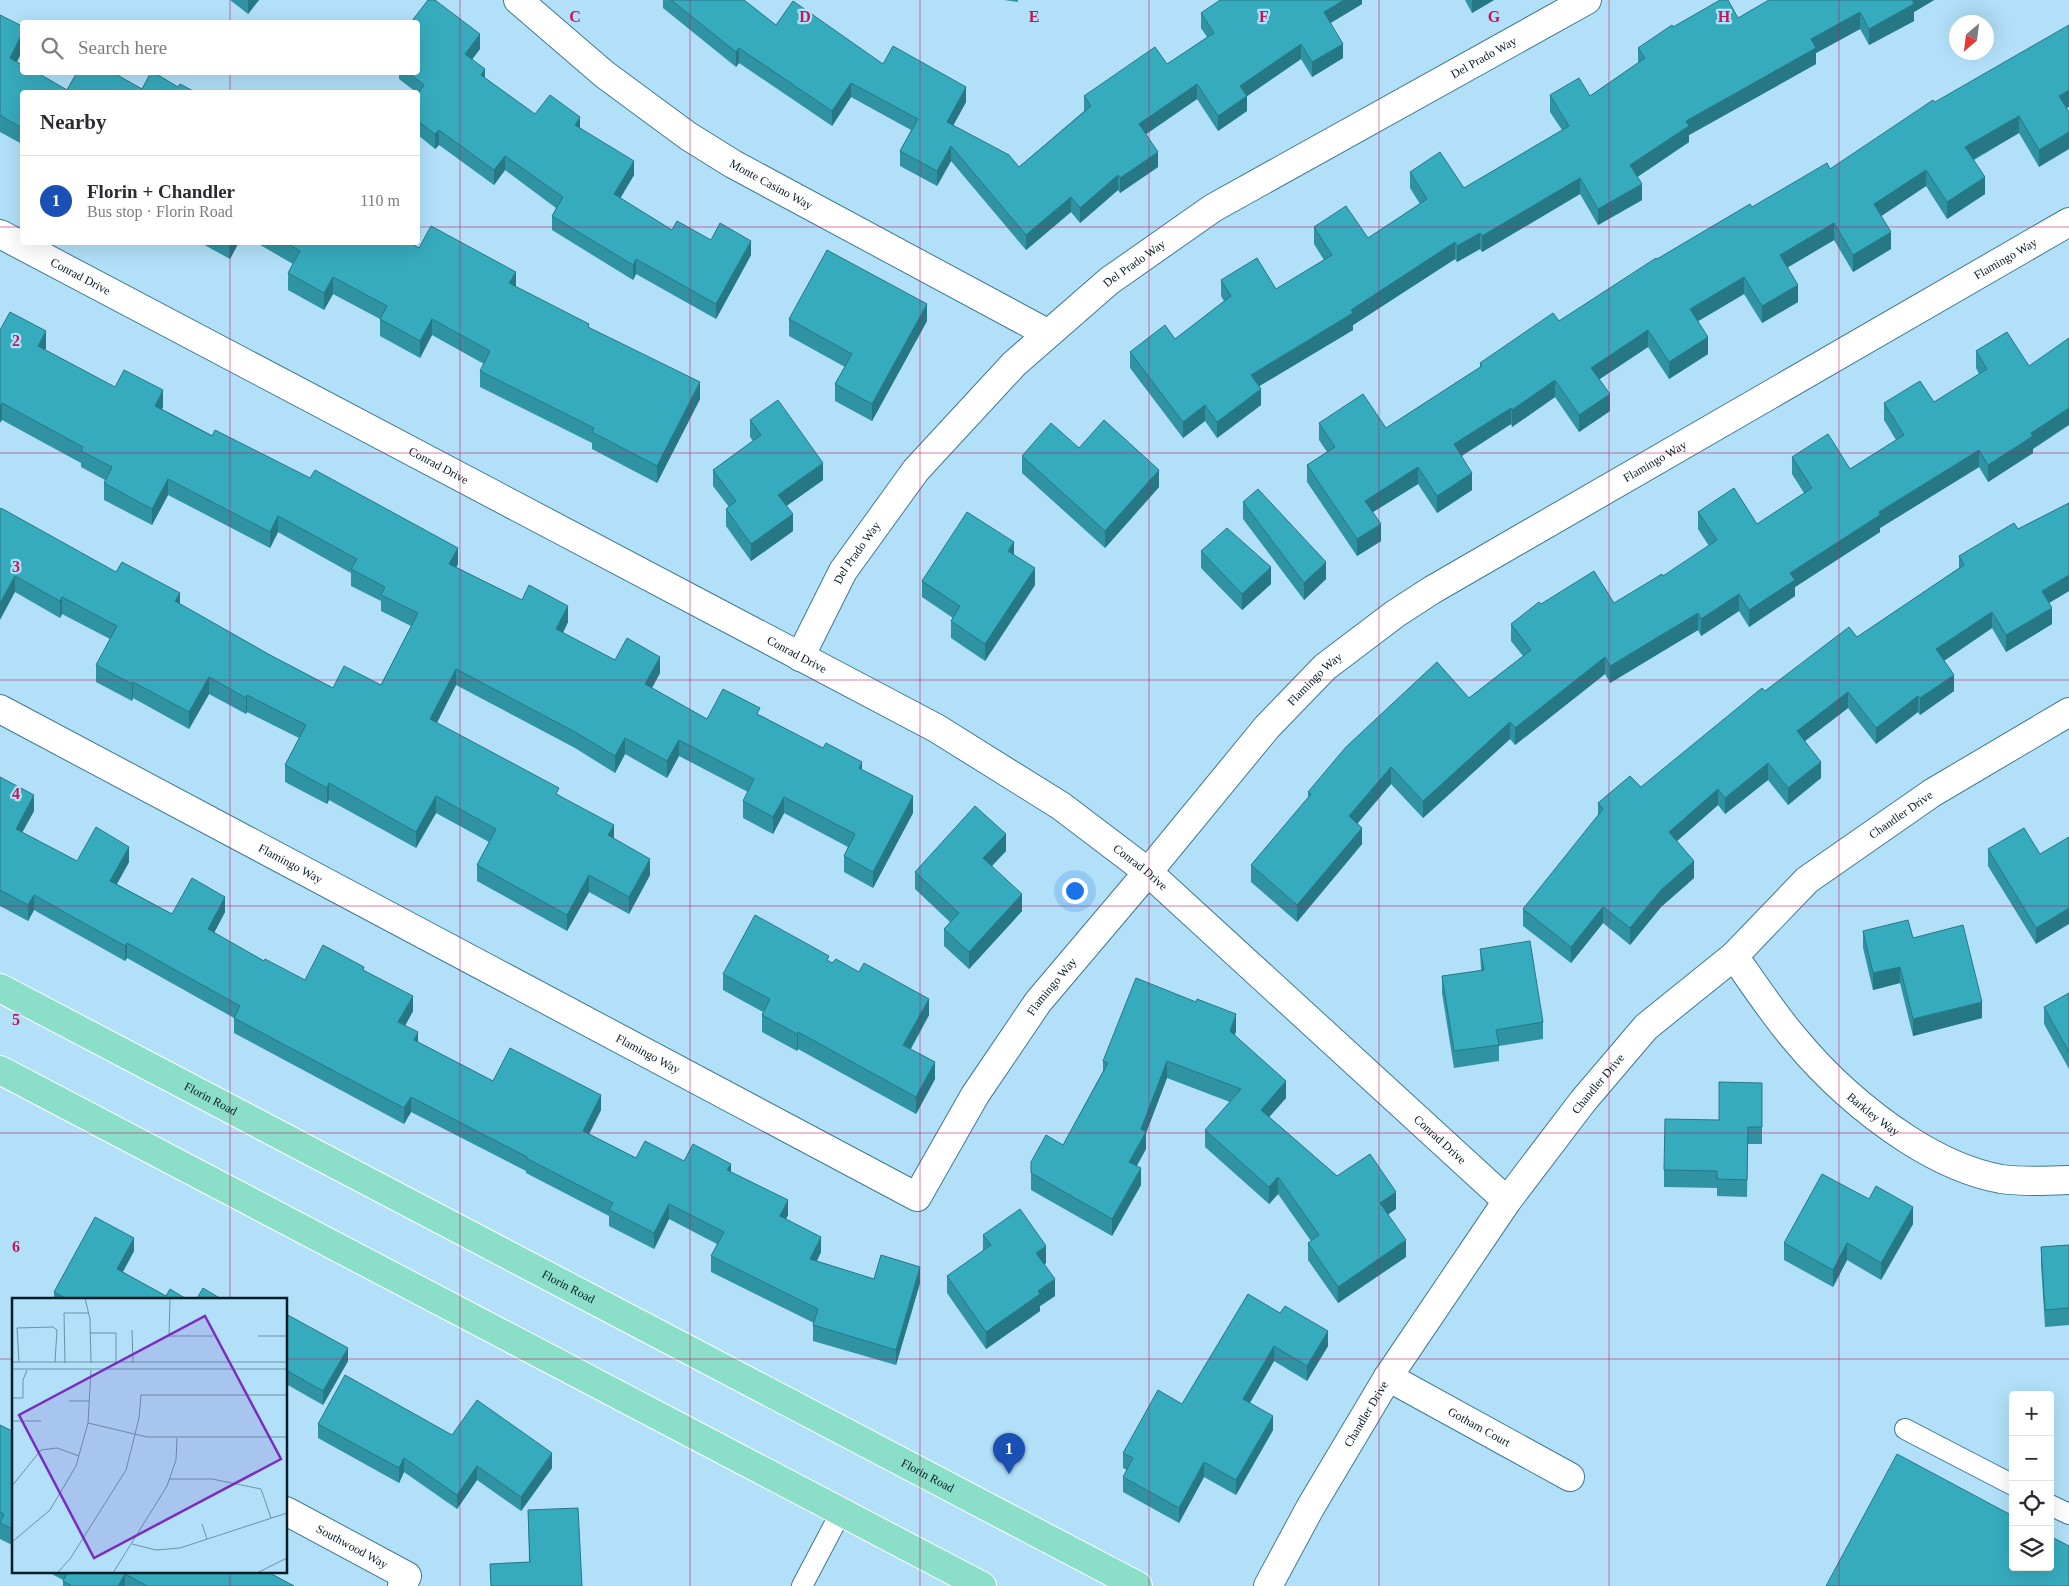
<!DOCTYPE html>
<html lang="en">
<head>
<meta charset="utf-8">
<style>
  :root { --surface:#fff; --page:#f2f2f3; --text:#2b2b33; --muted:#7c7c81; --line:#e1e1e2; --accent:#874415 }
  body { margin:0; font-family:"Times New Roman",serif; background:var(--page); color:var(--text) }
  .controls { position:absolute; right:15px; bottom:15px; display:grid; overflow:hidden; border-radius:5px; box-shadow:0 5px 20px #0002 }
  .controls button { width:45px; height:45px; display:grid; place-items:center; padding:0; border:0; border-bottom:1px solid var(--line); background:var(--surface); color:var(--text); font:25px sans-serif }
  .compass { position:absolute; left:1949px; top:15px; width:45px; height:45px; border-radius:50%; background:var(--surface); box-shadow:0 5px 20px #0002; rotate:208deg }
  .you { position:absolute; left:1074px; top:890px; width:18px; height:18px; margin:-12px; border:4px solid #fff; border-radius:50%; background:#1a73e8; box-shadow:0 0 0 8px #1a73e833 }
  .badge { display:grid; place-items:center; width:32px; height:32px; border-radius:50%; background:var(--accent); color:#fff; font-size:16px; font-weight:700 }
  .pin { position:absolute; translate:-50% -41px; filter:drop-shadow(0 1px 2px #0008) }
  .pin::after { content:''; position:absolute; top:26px; width:18px; height:15px; background:inherit; clip-path:polygon(0 0,100% 0,50% 100%) }
  .list { margin:0; padding:0; list-style:none }
  h2 { display:flex; justify-content:space-between; align-items:center; height:65px; margin:0; padding:0 20px; font-size:21px }
  h2 small { font-size:16px; font-weight:400; color:var(--muted) }
  .list li { display:grid; grid-template-columns:32px 1fr auto; gap:15px; align-items:center; box-sizing:border-box; height:90px; padding:0 20px; border-top:1px solid var(--line) }
  .list b { display:block; font-size:19px; white-space:nowrap }
  .list p { margin:0; font-size:16px; white-space:nowrap; color:var(--muted) }
  .list em { font-size:16px; font-style:normal; color:var(--muted) }
  .icon { flex:none; width:28px; height:28px; fill:none; stroke:currentColor; stroke-width:2; stroke-linecap:round; stroke-linejoin:round }
  .map { position:relative; flex:none; width:2069px; height:1586px; overflow:hidden }
  .search { position:absolute; background:var(--surface); box-shadow:0 5px 20px #0002; left:20px; top:20px; width:400px; height:55px; display:flex; align-items:center; gap:12px; box-sizing:border-box; padding:0 18px; border-radius:5px; color:var(--muted); font-size:19px }
  .panel { position:absolute; background:var(--surface); box-shadow:0 5px 20px #0002; left:20px; top:90px; width:400px; height:155px; border-radius:5px }
  .map>svg:first-child { display:block }
</style>
</head>
<body>
<div class="map">
<svg width="2069" height="1586" viewBox="0 0 2069 1586">
  <rect width="100%" height="100%" fill="#b1e0f8"/>
  <g fill="none" stroke-linecap="round" stroke-linejoin="round">
    <defs>
      <g id="lane">
        <path d="M1905,1429L2013,1485"/>
        <path d="M2050,1505L2069,1514"/>
        <path d="M802,1586L841,1512"/>
      </g>
      <g id="street">
        <path id="s1" d="M518,0L604,74L688,136L733,164L1047,333"/>
        <path id="s2" d="M0,234L936,728L1061,806L1148,872L1507,1201"/>
        <path id="s3" d="M800,657L843,571L916,470L1014,364L1109,281L1213,208L1587,0"/>
        <path id="s4" d="M0,709L917,1197L975,1095L1038,1002L1148,872L1267,727L1325,667L1395,614L1432,590L2069,222"/>
        <path id="s5" d="M1734,956C1753,983 1772,1012 1794,1038C1827,1078 1864,1111 1907,1139C1935,1157 1968,1173 2001,1179C2024,1182 2046,1181 2069,1180"/>
        <path id="s6" d="M1388,1377L1570,1477"/>
        <path id="s7" d="M286,1511L407,1576L402,1586"/>
      </g>
      <g id="secondary">
        <path id="s8" d="M1268,1586L1310,1508L1388,1377L1507,1201L1583,1101L1646,1027L1734,956L1807,880L1932,793L2069,712"/>
      </g>
      <g id="primary">
        <path id="s9" d="M0,988L1138,1586"/>
        <path d="M0,1070L982,1586"/>
      </g>
    </defs>
    <use href="#lane" stroke="#407994" stroke-width="22"/>
    <use href="#street" stroke="#407994" stroke-width="30"/>
    <use href="#secondary" stroke="#407994" stroke-width="30"/>
    <use href="#primary" stroke="#fff" stroke-width="30"/>
    <use href="#lane" stroke="#fff" stroke-width="20"/>
    <use href="#street" stroke="#fff" stroke-width="28"/>
    <use href="#secondary" stroke="#fff" stroke-width="28"/>
    <use href="#primary" stroke="#8bdec7" stroke-width="28"/>
  </g>
  <g fill="#2f93a3">
    <path d="M230,0H259L248,14Z"/>
    <path d="M663,0H744L776,25L883,64L966,102L953,125L1019,167L1084,111V96L1167,64L1207,37L1201,28V13L1362,0V4L1330,23L1343,58L1312,77L1301,59L1247,96V111L1218,131L1197,99L1146,134L1158,167L1120,193L1118,190L1080,223L1071,212L1026,250L951,161L937,186L900,166V151L911,130L851,97L832,126L739,63L736,67L663,8Z"/>
    <path d="M1004,0H1018V2Z"/>
    <path d="M1465,0H1494L1472,13Z"/>
    <path d="M1769,0H1934L1914,12V21L1869,45L1860,29L1816,53V64L1689,135V142L1637,177L1642,200L1598,225L1580,194L1482,252L1480,249L1457,262L1455,259L1353,325V330L1259,386L1261,405L1217,438L1205,421L1183,438L1130,368V352L1175,339L1224,301L1221,296V280L1276,289L1324,260L1314,244V227L1368,238L1420,204L1410,188V172L1464,188L1562,130L1550,112V95L1590,96L1638,63V48L1673,27L1738,18Z"/>
    <path d="M0,15L22,26V51L17,62L67,90L142,89L178,87L195,92H22V144L0,132Z"/>
    <path d="M480,49L472,59L485,78L535,114L580,128L634,175L620,198L672,230L711,240L751,255L716,319L636,274L633,280L552,230V216L556,208L505,170L494,185L439,145L435,149L418,135V92H416L399,79V72H418Z"/>
    <path d="M1935,102L2067,108L2039,167L2019,133L1974,160L1985,194L1947,219L1926,186L1881,216L1891,249L1853,272L1834,240L1788,267L1798,302L1762,323L1744,294L1698,321L1708,354L1669,379L1648,347L1599,379L1610,411L1579,432L1555,397L1512,427L1511,424L1461,456L1472,490L1437,513L1418,484L1373,512L1381,541L1357,556L1307,482V465L1327,452L1319,440V423L1386,428L1480,367V363L1559,321L1657,259L1752,207L1830,169Z"/>
    <path d="M199,242H239L230,259Z"/>
    <path d="M255,242H409L419,248L516,287L589,328L700,399L657,483L592,449V443L480,387V371L484,364L432,335L420,358L380,336V319L333,294L324,310L288,290V273L293,264Z"/>
    <path d="M789,319L927,321L872,421L835,401V384L845,367L789,336Z"/>
    <path d="M0,330L46,348L45,350L115,387L163,407L162,409L458,564L456,567L522,600L568,622L563,633L615,660L660,673L652,688L707,719L760,715L862,770L913,813L873,888L844,872V856L848,847L784,813L773,834L743,818V801L748,792L679,756L667,778L625,754L615,773L575,748L456,685L437,723L559,795L614,838L650,875L629,914L589,892L567,931L477,881V865L489,842L436,813L416,848L329,800L327,804L285,782V765L299,738L247,712L246,714L209,694L189,729L133,698L132,701L96,682V665L110,639L62,614L60,618L15,592L0,510L116,572L180,604L270,655L333,688L381,685L411,626L381,611V601L351,586V573L278,532L270,548L168,495L152,525L104,500V483L105,480L81,467V463L2,420Z"/>
    <path d="M2007,332L2033,449V453L1988,482L1979,467L1880,528V532L1795,587V596L1749,627L1739,611L1701,636L1698,630L1610,683L1605,674L1515,745L1510,739L1423,818L1391,784L1358,823L1362,844L1297,922L1251,882V865L1308,798V792L1469,698L1523,656L1511,641V624L1541,604L1614,603L1663,576L1709,546L1698,529V512L1757,524L1804,493L1792,474V457L1850,469L1896,440L1884,420V403L1934,402L1979,374L1976,368V351Z"/>
    <path d="M750,420L823,480L786,506L793,531L751,561L726,526V509L729,507L713,486V470L753,441L750,437Z"/>
    <path d="M1079,448L1159,487L1105,548L1022,473V456Z"/>
    <path d="M1243,502L1326,579L1304,600L1243,519Z"/>
    <path d="M2069,503V591L2049,603L2052,624L2006,652L1992,628L1944,661L1954,691L1920,715L1918,712L1876,744L1848,708L1805,741L1821,778L1788,805L1768,780L1725,814L1718,805L1677,841L1694,878L1661,907L1630,945L1603,923L1571,963L1523,926V909L1598,816V803L1641,787L1765,691L1857,637L1959,568V556L2018,529Z"/>
    <path d="M1201,551L1271,584L1242,610L1201,568Z"/>
    <path d="M1014,555L1035,585L985,661L951,638V621L953,618L922,597V581Z"/>
    <path d="M0,777L34,811L22,832L77,861L129,862L117,884L172,914L225,912L214,933L264,961L305,980L364,970L413,1011L405,1026L418,1042L493,1081L601,1110L589,1134L636,1158L684,1161L731,1172L788,1215L786,1219L821,1252L817,1261L874,1279L920,1283L896,1365L813,1341V1325L814,1323L711,1272V1256L717,1244L669,1219L654,1249L609,1226V1216L526,1173V1171L411,1112L404,1124L234,1033V1018L127,958L125,961L34,910L28,921L0,906Z"/>
    <path d="M1988,849L2040,854L2036,944L1988,866Z"/>
    <path d="M1006,851L992,866L1022,911L969,969L944,946V929L950,922L915,889V872Z"/>
    <path d="M1863,931L1913,938L1982,1018L1913,1036L1900,983L1873,990L1863,948Z"/>
    <path d="M1480,949L1543,1022V1039L1499,1046V1061L1454,1068L1442,993V976L1481,971Z"/>
    <path d="M829,961L929,1015L911,1049L935,1079L916,1114L798,1049L797,1051L762,1032V1015L763,1012L723,990V974Z"/>
    <path d="M2069,993V1069L2044,1024V1007Z"/>
    <path d="M1236,1031L1235,1035L1286,1098L1269,1117L1337,1176L1396,1209L1388,1214L1406,1257L1338,1303L1308,1260V1243L1311,1241L1278,1194L1269,1204L1205,1147V1130L1230,1102L1167,1078L1146,1133V1149L1137,1166L1141,1185L1112,1236L1031,1190V1162L1063,1145L1103,1071V1061Z"/>
    <path d="M1762,1083V1144H1748L1747,1197L1717,1196V1188L1664,1187V1170L1719,1120Z"/>
    <path d="M1913,1224L1881,1280L1847,1260L1833,1287L1784,1260V1243Z"/>
    <path d="M983,1235L1046,1263L1044,1265L1055,1296L1040,1306V1311L986,1349L947,1293V1276L983,1251Z"/>
    <path d="M2069,1245V1325L2045,1327L2041,1264V1247Z"/>
    <path d="M134,1251L123,1272L166,1296L188,1300H54V1292Z"/>
    <path d="M1248,1294L1328,1346L1307,1381L1274,1361L1250,1403L1273,1430L1236,1495L1204,1477L1179,1523L1123,1492V1477L1127,1470L1123,1468V1453L1182,1404Z"/>
    <path d="M286,1314L348,1361L323,1405L286,1384Z"/>
    <path d="M318,1424L452,1435L552,1468L521,1511L477,1480L457,1509L404,1472L399,1483L318,1438Z"/>
    <path d="M0,1425L14,1432V1546L0,1539Z"/>
    <path d="M528,1510L582,1586H491L490,1564L529,1562Z"/>
    <path d="M48,1572H268L294,1586H63V1580Z"/>
  </g>
  <g fill="#267885">
    <path d="M248,0H259L248,14Z"/>
    <path d="M1344,0H1362V4L1324,27V12Z"/>
    <path d="M1472,0H1494L1472,13Z"/>
    <path d="M1910,0H1934L1914,12V21L1869,45V29Z"/>
    <path d="M1860,12V29L1816,53V64L1689,135V142L1630,182V165L1686,121L1811,39Z"/>
    <path d="M22,34V51L10,75V58Z"/>
    <path d="M480,34V49L465,69V54Z"/>
    <path d="M1301,44V59L1240,101V86Z"/>
    <path d="M1343,44V58L1312,77V62Z"/>
    <path d="M739,48V63L736,67V52Z"/>
    <path d="M485,69V83L481,75Z"/>
    <path d="M851,83V97L832,126V111Z"/>
    <path d="M1197,84V99L1139,139V124Z"/>
    <path d="M966,87V102L947,137V122Z"/>
    <path d="M2069,90V107L2059,112V96Z"/>
    <path d="M1247,96V111L1218,131V116Z"/>
    <path d="M2019,116V133L1965,164V147Z"/>
    <path d="M580,117V132L575,125Z"/>
    <path d="M439,130V145L435,149V134Z"/>
    <path d="M2069,132V149L2039,167V150Z"/>
    <path d="M951,146V161L937,186V171Z"/>
    <path d="M1158,152V167L1120,193V178Z"/>
    <path d="M505,156V170L494,185V170Z"/>
    <path d="M634,161V175L614,209V194Z"/>
    <path d="M1926,170V186L1874,221V204Z"/>
    <path d="M1118,175V190L1080,223V208Z"/>
    <path d="M1985,177V194L1947,219V202Z"/>
    <path d="M1580,178V194L1482,252V236Z"/>
    <path d="M1642,184V200L1598,225V209Z"/>
    <path d="M1071,197V212L1026,250V235Z"/>
    <path d="M1834,223V240L1780,272V255Z"/>
    <path d="M1891,232V249L1853,272V255Z"/>
    <path d="M1480,233V249L1457,262V246Z"/>
    <path d="M751,241V255L716,319V304Z"/>
    <path d="M230,242H239L230,259Z"/>
    <path d="M1455,242V259L1353,325V330L1251,391V375Z"/>
    <path d="M636,259V274L633,280V265Z"/>
    <path d="M516,272V289L509,283Z"/>
    <path d="M333,277V294L324,310V293Z"/>
    <path d="M1744,277V294L1690,326V309Z"/>
    <path d="M1798,285V302L1762,323V306Z"/>
    <path d="M927,304V321L872,421V404Z"/>
    <path d="M432,319V335L420,358V341Z"/>
    <path d="M1648,330V347L1591,385V368Z"/>
    <path d="M46,331V348L38,363V346Z"/>
    <path d="M1708,337V354L1669,379V362Z"/>
    <path d="M1555,380V397L1512,427V410Z"/>
    <path d="M700,382V399L657,483V466Z"/>
    <path d="M1261,389V405L1217,438V422Z"/>
    <path d="M163,390V407L155,422V406Z"/>
    <path d="M1610,394V411L1579,432V415Z"/>
    <path d="M2,403V420L0,423V406Z"/>
    <path d="M1205,405V421L1183,438V422Z"/>
    <path d="M1511,408V424L1454,461V444Z"/>
    <path d="M2069,408V425L2033,449V453L1988,482V465L2031,433Z"/>
    <path d="M1979,450V467L1880,528V532L1795,587V596L1749,627V610L1790,573L1879,512Z"/>
    <path d="M823,463V480L778,512V495Z"/>
    <path d="M1418,467V484L1365,517V501Z"/>
    <path d="M1159,470V487L1105,548V531Z"/>
    <path d="M1472,473V490L1437,513V496Z"/>
    <path d="M168,479V495L152,525V509Z"/>
    <path d="M793,514V531L751,561V544Z"/>
    <path d="M278,516V532L270,548V532Z"/>
    <path d="M1381,524V541L1357,556V539Z"/>
    <path d="M1014,542V559L1008,551Z"/>
    <path d="M458,548V564L449,580V564Z"/>
    <path d="M1326,562V579L1304,600V583Z"/>
    <path d="M1271,567V584L1242,610V594Z"/>
    <path d="M1035,568V585L985,661V644Z"/>
    <path d="M2069,575V591L2042,607V591Z"/>
    <path d="M15,576V592L0,620V603Z"/>
    <path d="M180,593V609L175,601Z"/>
    <path d="M1739,594V611L1701,636V619Z"/>
    <path d="M62,597V614L60,618V601Z"/>
    <path d="M568,606V622L556,646V629Z"/>
    <path d="M2052,608V624L2006,652V635Z"/>
    <path d="M1992,612V628L1936,666V649Z"/>
    <path d="M1698,613V630L1610,683V666Z"/>
    <path d="M660,657V673L645,700V684Z"/>
    <path d="M1605,657V674L1515,745V728Z"/>
    <path d="M456,669V685L430,736V719Z"/>
    <path d="M1954,675V691L1920,715V698Z"/>
    <path d="M209,677V694L189,729V712Z"/>
    <path d="M133,682V698L132,701V684Z"/>
    <path d="M1848,692V708L1797,747V731Z"/>
    <path d="M247,695V712L246,714V698Z"/>
    <path d="M1918,696V712L1876,744V728Z"/>
    <path d="M1510,722V739L1423,818V801Z"/>
    <path d="M625,738V754L615,773V756Z"/>
    <path d="M679,740V756L667,778V761Z"/>
    <path d="M862,762V779L859,768Z"/>
    <path d="M1821,762V778L1788,805V788Z"/>
    <path d="M1768,763V780L1725,814V798Z"/>
    <path d="M1391,767V784L1349,833V816Z"/>
    <path d="M329,783V800L327,804V788Z"/>
    <path d="M1718,789V805L1669,848V832Z"/>
    <path d="M34,795V811L16,844V829Z"/>
    <path d="M436,796V813L416,848V832Z"/>
    <path d="M913,796V813L873,888V872Z"/>
    <path d="M784,797V813L773,834V817Z"/>
    <path d="M614,825V842L608,835Z"/>
    <path d="M1362,828V844L1297,922V905Z"/>
    <path d="M1006,834V851L983,875V858Z"/>
    <path d="M129,847V862L110,896V881Z"/>
    <path d="M650,859V875L629,914V897Z"/>
    <path d="M1694,861V878L1661,907L1630,945V928L1661,890Z"/>
    <path d="M589,875V892L567,931V915Z"/>
    <path d="M1022,894V911L969,969V952Z"/>
    <path d="M34,895V910L28,921V905Z"/>
    <path d="M225,897V912L208,944V929Z"/>
    <path d="M1603,907V923L1571,963V947Z"/>
    <path d="M2069,908V924L2036,944V928Z"/>
    <path d="M127,943V958L125,961V946Z"/>
    <path d="M1900,967V983L1873,990V973Z"/>
    <path d="M413,996V1011L398,1038V1022Z"/>
    <path d="M929,999V1015L903,1062V1045Z"/>
    <path d="M1982,1002V1018L1913,1036V1019Z"/>
    <path d="M1236,1014V1031L1230,1048V1031Z"/>
    <path d="M418,1032V1048L414,1040Z"/>
    <path d="M798,1032V1049L797,1051V1034Z"/>
    <path d="M1167,1061V1078L1146,1133V1149L1129,1178V1162Z"/>
    <path d="M935,1062V1079L916,1114V1097Z"/>
    <path d="M1286,1081V1098L1261,1126V1110Z"/>
    <path d="M601,1095V1110L583,1146V1131Z"/>
    <path d="M411,1097V1112L404,1124V1108Z"/>
    <path d="M731,1164V1179L727,1170Z"/>
    <path d="M1141,1168V1185L1112,1236V1219Z"/>
    <path d="M1278,1177V1194L1269,1204V1187Z"/>
    <path d="M1396,1192V1209L1380,1220V1203Z"/>
    <path d="M788,1200V1215L780,1231V1216Z"/>
    <path d="M669,1204V1219L654,1249V1233Z"/>
    <path d="M1913,1207V1224L1881,1280V1263Z"/>
    <path d="M821,1237V1252L810,1274V1259Z"/>
    <path d="M134,1238V1251L117,1282V1269Z"/>
    <path d="M1406,1240V1257L1338,1303V1287Z"/>
    <path d="M1847,1243V1260L1833,1287V1270Z"/>
    <path d="M1046,1246V1263L1036,1270V1253Z"/>
    <path d="M920,1267V1283L896,1365V1350Z"/>
    <path d="M1055,1279V1296L1040,1306V1311L986,1349V1332L1038,1291Z"/>
    <path d="M1328,1331V1346L1307,1381V1366Z"/>
    <path d="M1274,1346V1361L1243,1414V1399Z"/>
    <path d="M348,1348V1361L323,1405V1391Z"/>
    <path d="M1273,1416V1430L1236,1495V1480Z"/>
    <path d="M552,1453V1468L521,1511V1497Z"/>
    <path d="M404,1458V1472L399,1483V1468Z"/>
    <path d="M1204,1462V1477L1179,1523V1508Z"/>
    <path d="M477,1466V1480L457,1509V1495Z"/>
    <path d="M125,1574V1586H118Z"/>
  </g>
  <g fill="#37abbe" stroke="#267885">
    <path d="M428,0H435L480,34L465,54L485,69L481,75L535,114L550,95L580,117L575,125L634,161L614,194L672,230L677,221L711,240L720,223L751,241L716,304L636,259L633,265L552,216L563,197L505,156L494,170L439,130L435,134L418,121V94L424,85L408,72H418V22H411Z"/>
    <path d="M671,0H744L776,25L793,1L883,64L893,46L966,87L947,122L1009,155L1019,167L1091,106L1084,96L1155,47L1167,64L1214,33L1201,13L1220,0H1344L1324,12L1343,44L1312,62L1301,44L1240,86L1247,96L1218,116L1197,84L1139,124L1158,152L1120,178L1118,175L1080,208L1071,197L1026,235L951,146L937,171L900,151L918,119L851,83L832,111L739,48L736,52Z"/>
    <path d="M1720,0H1728L1738,18L1769,0H1912L1914,4L1869,29L1860,12L1811,39L1816,48L1686,121L1689,126L1630,165L1642,184L1598,209L1580,178L1482,236L1480,233L1457,246L1455,242L1351,310L1353,313L1251,375L1261,389L1217,422L1205,405L1183,422L1130,352L1165,325L1175,339L1231,296L1221,280L1257,258L1276,289L1332,255L1314,227L1346,206L1368,238L1427,199L1410,172L1440,152L1464,188L1569,126L1550,95L1579,78L1590,96L1645,58L1638,48L1672,25L1673,27Z"/>
    <path d="M0,15L22,26V34L10,58L22,65V72H36L67,90L77,72H112L142,89L151,72H153L178,87L180,84L195,92H22V128L0,115Z"/>
    <path d="M2069,25V90L2059,96L2069,112V132L2039,150L2019,116L1965,147L1985,177L1947,202L1926,170L1874,204L1891,232L1853,255L1834,223L1780,255L1798,285L1762,306L1744,277L1690,309L1708,337L1669,362L1648,330L1591,368L1610,394L1579,415L1555,380L1512,410L1511,408L1454,444L1472,473L1437,496L1418,467L1365,501L1381,524L1357,539L1307,465L1335,447L1319,423L1363,394L1386,428L1482,366L1480,363L1553,313L1559,321L1656,258L1657,259L1750,204L1752,207L1827,163L1830,169L1933,100L1935,102Z"/>
    <path d="M431,226L516,272L509,283L589,324L588,327L700,382L657,466L592,432L594,428L480,371L490,351L432,319L420,341L380,319L387,306L333,277L324,293L288,273L300,251L285,242H409L419,248Z"/>
    <path d="M827,250L927,304L872,404L835,384L852,354L789,319Z"/>
    <path d="M10,312L46,331L38,346L115,387L124,370L163,390L155,406L212,436L215,430L310,478L315,470L458,548L449,564L522,600L529,585L568,606L556,629L615,660L627,638L660,657L645,684L707,719L723,689L760,708L757,714L823,748L826,743L862,762L859,768L913,796L873,872L844,856L855,834L784,797L773,817L743,801L754,779L679,740L667,761L625,738L615,756L575,732L456,669L430,719L559,788L556,794L614,825L608,835L650,859L629,897L589,875L567,915L477,865L496,829L436,796L416,832L329,783L327,788L285,765L306,725L247,695L246,698L209,677L189,712L133,682L132,684L96,665L117,626L62,597L60,601L15,576L0,603V510L1,508L116,572L122,562L180,593L175,601L270,655L333,688L344,666L381,685L418,613L381,595L385,587L351,569L357,559L278,516L270,532L168,479L152,509L104,483L112,467L81,451L83,447L2,403L0,406V330Z"/>
    <path d="M2007,332L2029,366L2069,338V408L2031,433L2033,436L1988,465L1979,450L1879,512L1880,515L1790,573L1795,580L1749,610L1739,594L1701,619L1698,613L1610,666L1605,657L1515,728L1510,722L1423,801L1391,767L1349,816L1362,828L1297,905L1251,865L1311,794L1308,792L1346,747L1437,662L1469,698L1531,650L1511,624L1539,602L1541,604L1594,571L1614,603L1662,574L1663,576L1717,540L1698,512L1734,488L1757,524L1812,488L1792,457L1828,434L1850,469L1904,435L1884,403L1920,381L1934,402L1987,369L1976,351Z"/>
    <path d="M778,400L823,463L778,495L793,514L751,544L726,509L736,501L713,470L761,435L750,420Z"/>
    <path d="M1104,420L1159,470L1105,531L1022,456L1051,423L1079,448Z"/>
    <path d="M1258,489L1326,562L1304,583L1243,502Z"/>
    <path d="M2069,503V575L2042,591L2052,608L2006,635L1992,612L1936,649L1954,675L1920,698L1918,696L1876,728L1848,692L1797,731L1821,762L1788,788L1768,763L1725,798L1718,789L1669,832L1694,861L1661,890L1630,928L1603,907L1571,947L1523,909L1603,809L1598,803L1630,776L1641,787L1762,688L1765,691L1849,627L1857,637L1964,565L1959,556L2014,523L2018,529Z"/>
    <path d="M967,512L1014,542L1008,551L1035,568L985,644L951,621L960,606L922,581Z"/>
    <path d="M1227,528L1271,567L1242,594L1201,551Z"/>
    <path d="M0,777L34,795L16,829L77,861L96,827L129,847L110,881L172,914L192,878L225,897L208,929L264,961L265,959L305,980L323,945L364,967L363,970L413,996L398,1022L418,1032L414,1040L493,1081L510,1048L601,1095L583,1131L636,1158L645,1141L684,1161L693,1144L731,1164L727,1170L788,1200L780,1216L821,1237L810,1259L874,1279L881,1255L920,1267L896,1350L813,1325L818,1309L711,1256L724,1232L669,1204L654,1233L609,1210L613,1203L526,1158L527,1157L411,1097L404,1108L234,1018L240,1006L127,943L125,946L34,895L28,905L0,890Z"/>
    <path d="M975,806L1006,834L983,858L1022,894L969,952L944,929L959,913L915,872Z"/>
    <path d="M2024,828L2040,854L2069,837V908L2036,928L1988,849Z"/>
    <path d="M755,915L829,956L827,960L832,963L836,959L859,972L864,963L929,999L903,1045L935,1062L916,1097L798,1032L797,1034L762,1015L770,999L723,974Z"/>
    <path d="M1908,920L1913,938L1963,925L1982,1002L1913,1019L1900,967L1873,973L1863,931Z"/>
    <path d="M1530,941L1543,1022L1496,1030L1499,1045L1454,1051L1442,976L1484,970L1480,949Z"/>
    <path d="M1136,978L1196,1002L1197,999L1236,1014L1230,1031L1286,1081L1261,1110L1337,1176L1370,1154L1396,1192L1380,1203L1406,1240L1338,1287L1308,1243L1319,1235L1278,1177L1269,1187L1205,1130L1241,1089L1167,1061L1141,1129L1146,1132L1129,1162L1141,1168L1112,1219L1031,1173V1162L1046,1135L1063,1145L1108,1063L1103,1061Z"/>
    <path d="M2069,993V1052L2044,1007Z"/>
    <path d="M1719,1082L1762,1083V1127H1748L1747,1180L1717,1179V1171L1664,1170L1665,1119L1719,1120Z"/>
    <path d="M1822,1174L1869,1199L1876,1186L1913,1207L1881,1263L1847,1243L1833,1270L1784,1243Z"/>
    <path d="M1020,1209L1046,1246L1036,1253L1055,1279L1038,1291L1040,1294L986,1332L947,1276L991,1245L983,1235Z"/>
    <path d="M95,1217L134,1238L117,1269L166,1296L170,1289L188,1300H69L54,1292Z"/>
    <path d="M2069,1245V1308L2045,1310L2041,1247Z"/>
    <path d="M203,1288L223,1300H196Z"/>
    <path d="M1248,1294L1280,1313L1285,1306L1328,1331L1307,1366L1274,1346L1243,1399L1273,1416L1236,1480L1204,1462L1179,1508L1123,1477L1133,1458L1123,1453L1158,1390L1182,1404Z"/>
    <path d="M286,1314L348,1348L323,1391L286,1370Z"/>
    <path d="M345,1375L452,1435L477,1400L552,1453L521,1497L477,1466L457,1495L404,1458L399,1468L318,1424Z"/>
    <path d="M0,1425L14,1432V1530L0,1523V1522L4,1514L0,1512Z"/>
    <path d="M1897,1454L2013,1516V1567H2050V1536L2069,1546V1586H1826Z"/>
    <path d="M578,1508L582,1586H491L490,1564L530,1562L528,1510Z"/>
    <path d="M68,1572H268L294,1586H147L125,1574L118,1586H72L63,1581Z"/>
  </g>
  <path fill="none" stroke="#c2185b" stroke-width="1" stroke-opacity="0.55" d="M230,0V22M460,0V1586M690,0V1586M920,0V1586M1149,0V1586M1379,0V1586M1609,0V1586M1839,0V1586M230,72V92M0,227H22M418,227H2069M230,242V1300M0,453H2069M0,680H2069M0,906H2069M0,1133H2069M0,1359H14M286,1359H2069M230,1572V1586"/>
  <g text-anchor="middle" dominant-baseline="central" stroke-width="4.5" stroke-linejoin="round" paint-order="stroke">
    <g font-size="12" fill="#051d28" stroke="#b1e0f8">
      <text stroke="none"><textPath href="#s3" startOffset="928">Del Prado Way</textPath></text>
      <text stroke="none"><textPath href="#s1" startOffset="314">Monte Casino Way</textPath></text>
      <text stroke="none"><textPath href="#s4" startOffset="2504">Flamingo Way</textPath></text>
      <text stroke="none"><textPath href="#s3" startOffset="522">Del Prado Way</textPath></text>
      <text stroke="none"><textPath href="#s2" startOffset="91">Conrad Drive</textPath></text>
      <text stroke="none"><textPath href="#s4" startOffset="2099">Flamingo Way</textPath></text>
      <text stroke="none"><textPath href="#s2" startOffset="496">Conrad Drive</textPath></text>
      <text stroke="none"><textPath href="#s3" startOffset="119">Del Prado Way</textPath></text>
      <text stroke="none"><textPath href="#s2" startOffset="901">Conrad Drive</textPath></text>
      <text stroke="none"><textPath href="#s4" startOffset="1694">Flamingo Way</textPath></text>
      <text stroke="none"><textPath href="#s8" startOffset="1009">Chandler Drive</textPath></text>
      <text stroke="none"><textPath href="#s4" startOffset="329">Flamingo Way</textPath></text>
      <text stroke="none"><textPath href="#s2" startOffset="1306">Conrad Drive</textPath></text>
      <text stroke="none"><textPath href="#s4" startOffset="1289">Flamingo Way</textPath></text>
      <text stroke="none"><textPath href="#s4" startOffset="734">Flamingo Way</textPath></text>
      <text stroke="none"><textPath href="#s8" startOffset="602">Chandler Drive</textPath></text>
      <text stroke="none"><textPath href="#s9" startOffset="238">Florin Road</textPath></text>
      <text stroke="none"><textPath href="#s5" startOffset="212">Barkley Way</textPath></text>
      <text stroke="none"><textPath href="#s2" startOffset="1711">Conrad Drive</textPath></text>
      <text stroke="none"><textPath href="#s9" startOffset="642">Florin Road</textPath></text>
      <text stroke="none"><textPath href="#s8" startOffset="198">Chandler Drive</textPath></text>
      <text stroke="none"><textPath href="#s6" startOffset="104">Gotham Court</textPath></text>
      <text stroke="none"><textPath href="#s9" startOffset="1048">Florin Road</textPath></text>
      <text stroke="none"><textPath href="#s7" startOffset="75">Southwood Way</textPath></text>
    </g>
  </g>
  <g transform="translate(12 1298)">
    <rect width="275" height="275" fill="#b1e0f8"/>
    <path fill="none" stroke="#6c92a5" stroke-width="1" d="M73,0L78,21L79,65M158,0L157,38H201M120,32L121,65M78,35H104V65M246,38H275M0,64H275M7,64L5,30L41,29L45,32L43,64M53,65L52,15H77M0,71H275M0,100H11V82L15,72M57,103H78M0,123H29M76,125L135,139H275M158,181H200L249,191L259,220M0,188L29,152L45,150L67,158M190,226L195,241M0,244L38,212L64,168L76,125L79,72M120,246L144,252L168,250L275,215M45,275L58,261L114,172L127,120L129,97H275M101,275L155,188L164,162L165,140M245,275L275,260"/>
    <path fill="#7b2cbf" fill-opacity="0.15" stroke="#7b2cbf" stroke-width="2.5" d="M193,18L269,161L82,260L7,117Z"/>
    <rect width="275" height="275" fill="none" stroke="#051d28" stroke-width="2.5"/>
  </g>
  <g font-size="16" text-anchor="middle" font-weight="bold" fill="#c2185b" stroke="#b1e0f8" stroke-width="4.5" stroke-linejoin="round" paint-order="stroke">
    <text x="575" y="22">C</text>
    <text x="805" y="22">D</text>
    <text x="1034" y="22">E</text>
    <text x="1264" y="22">F</text>
    <text x="1494" y="22">G</text>
    <text x="1724" y="22">H</text>
    <text x="16" y="346">2</text>
    <text x="16" y="572">3</text>
    <text x="16" y="799">4</text>
    <text x="16" y="1025">5</text>
    <text x="16" y="1252">6</text>
  </g>
</svg>
<div class="controls">
<button>+</button>
<button>−</button>
<button><svg class="icon" aria-label="locate" viewBox="0 0 24 24"><circle cx="12" cy="12" r="6"/><path d="M12 2v4M12 18v4M2 12h4M18 12h4"/></svg></button>
<button><svg class="icon" aria-label="layers" viewBox="0 0 24 24"><path d="M12 4l9 5-9 5-9-5zM3 14l9 5 9-5"/></svg></button>
</div>
<svg class="compass" viewBox="-18 -18 36 36"><path d="M0-13l5 13h-10z" fill="#e53935"/><path d="M0 13l5-13h-10z" fill="#7c7c81"/></svg>
<div class="you"></div>
<div class="pin badge" style="left:1009px;top:1474px;background:#1a4fb4">1</div>
<div class="search"><svg class="icon" aria-label="search" viewBox="0 0 24 24"><circle cx="10" cy="10" r="6"/><path d="M15 15l6 6"/></svg>Search here</div>
<section class="panel">
<h2>Nearby<small></small></h2>
<ul class="list">
<li><span class="badge" style="background:#1a4fb4">1</span><div><b>Florin + Chandler</b><p>Bus stop · Florin Road</p></div><em>110 m</em></li>
</ul>
</section>
</div>
</body>
</html>
